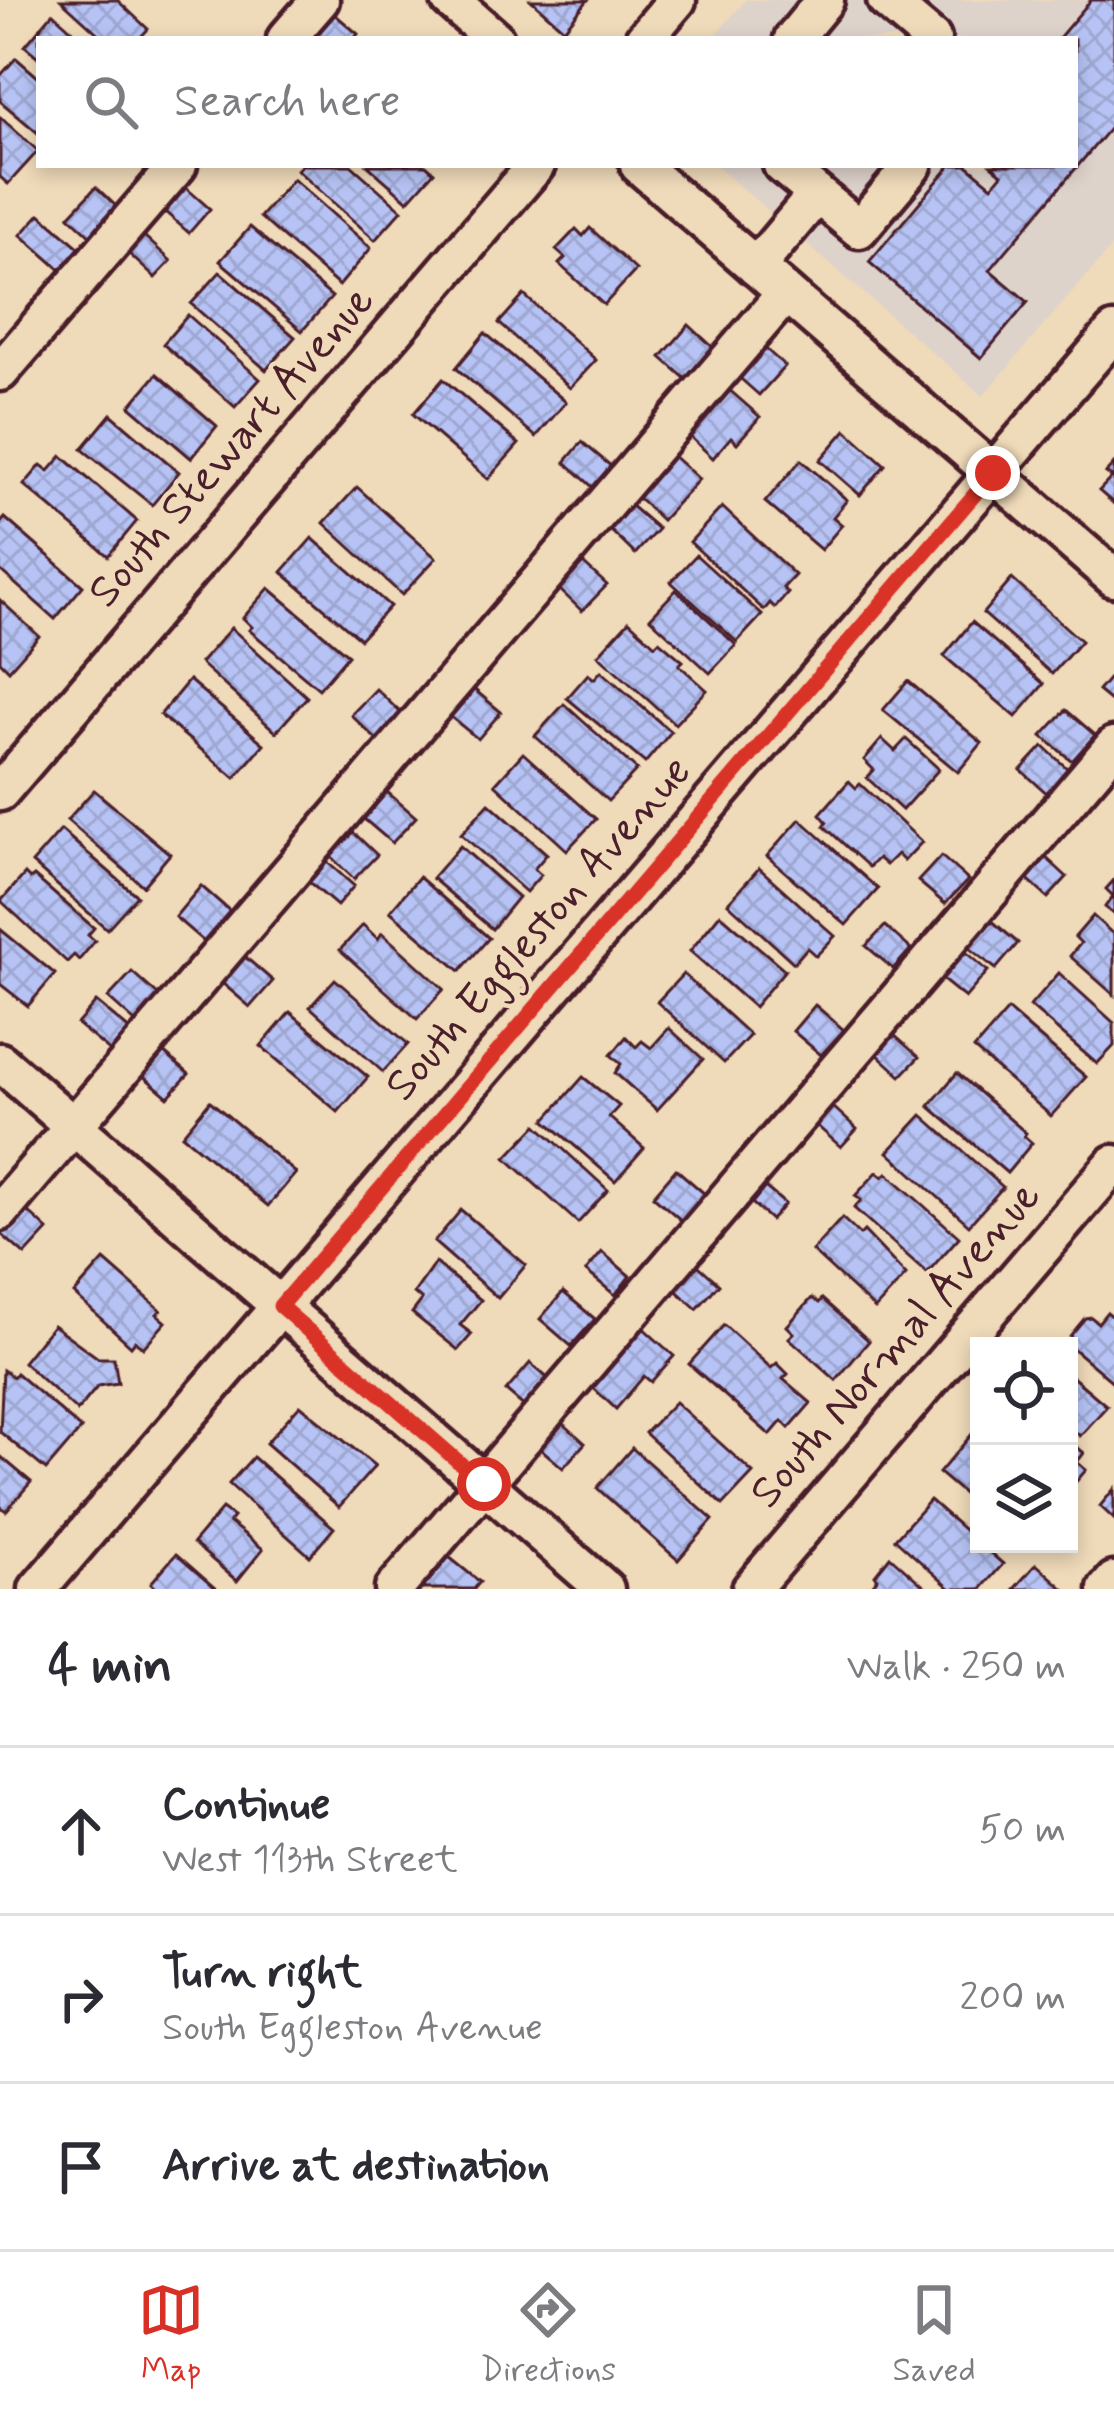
<!DOCTYPE html>
<html lang="en">
<head>
<meta charset="utf-8">
<style>
  :root { --surface:#fff; --page:#f7f7f7; --text:#2b2b33; --muted:#7c7c81; --line:#e1e1e2; --accent:#d93025 }
  body { margin:0; font-family:Mynerve,sans-serif; background:var(--page); color:var(--text) }
  .controls { position:absolute; right:36px; bottom:36px; display:grid; overflow:hidden; border-radius:0px; box-shadow:0 6px 18px #0003 }
  .controls button { width:108px; height:108px; display:grid; place-items:center; padding:0; border:0; border-bottom:3px solid var(--line); background:var(--surface); color:var(--text); font:60px sans-serif }
  .stop { position:absolute; width:36px; height:36px; margin:-27px; border:9px solid #d93025; border-radius:50%; background:#fff }
  .stop.end { background:#d93025; border-color:#fff; box-shadow:0 3px 12px #0008 }
  .list { margin:0; padding:0; list-style:none }
  h2 { display:flex; justify-content:space-between; align-items:center; height:156px; margin:0; padding:0 48px; font-size:51px }
  h2 small { font-size:39px; font-weight:400; color:var(--muted) }
  .list li { display:grid; grid-template-columns:78px 1fr auto; gap:36px; align-items:center; box-sizing:border-box; height:168px; padding:0 48px; border-top:3px solid var(--line) }
  .list b { display:block; font-size:45px; white-space:nowrap }
  .list p { margin:0; font-size:39px; white-space:nowrap; color:var(--muted) }
  .list em { font-size:39px; font-style:normal; color:var(--muted) }
  .icon { flex:none; width:66px; height:66px; fill:none; stroke:currentColor; stroke-width:2; stroke-linecap:round; stroke-linejoin:round }
  .map { position:relative; flex:none; width:1114px; height:1589px; overflow:hidden }
  .search { position:absolute; background:var(--surface); box-shadow:0 6px 18px #0003; left:36px; right:36px; top:36px; height:132px; display:flex; align-items:center; gap:30px; box-sizing:border-box; padding:0 42px; border-radius:0px; color:var(--muted); font-size:45px }
  .sheet { height:660px; background:var(--surface) }
  nav { display:flex; justify-content:space-around; align-items:center; box-sizing:border-box; height:168px; border-top:3px solid var(--line); background:var(--surface); font-size:33px; color:var(--muted) }
  nav a { display:grid; justify-items:center; gap:6px }
  nav .on { color:var(--accent) }
  .map>svg:first-child { display:block }
</style>
</head>
<body>
<div class="map">
<svg width="1114" height="1589" viewBox="0 0 1114 1589">
  <defs>
    <pattern id="building-cross-hatch" width="8" height="8" patternUnits="userSpaceOnUse" patternTransform="scale(3)"><rect width="8" height="8" fill="#b6c3f4"/><path d="M0 0l8 8M0 8l8-8" fill="none" stroke="#9ea7d1"/></pattern>
  </defs>
  <rect width="100%" height="100%" fill="#efdab9"/>
  <filter id="ink" filterUnits="userSpaceOnUse"><feTurbulence type="fractalNoise" baseFrequency=".00833" numOctaves="2"/><feDisplacementMap in="SourceGraphic" scale="24" xChannelSelector="R" yChannelSelector="G"/><feConvolveMatrix kernelMatrix="1 2 1 2 8 2 1 2 1" color-interpolation-filters="sRGB"/></filter>
  <g filter="url(#ink)">
    <path fill="#ded3cb" d="M746,0H1114V244L983,396L715,165H1075V39H712Z"/>
    <g fill="url(#building-cross-hatch)" stroke="#4a1f2b" stroke-width="3">
      <path d="M61,0H117L148,29L139,39H104Z"/>
      <path d="M531,0H588L564,29Z"/>
      <path d="M1091,0H1114V123L990,270L1028,302L981,358L869,262L951,165H967L992,186L1002,174L991,165H1075V39H1058Z"/>
      <path d="M332,12L358,34L354,39H309Z"/>
      <path d="M53,13L82,39H39V58L25,46Z"/>
      <path d="M16,58L39,78V134L0,101V76Z"/>
      <path d="M0,117L38,151L8,184L0,177Z"/>
      <path d="M302,165H351L402,210L375,240L297,170Z"/>
      <path d="M367,165H426L434,172L408,201Z"/>
      <path d="M293,179L371,248L339,286L260,217Z"/>
      <path d="M184,186L210,209L189,233L163,210Z"/>
      <path d="M96,187L120,210L93,238L69,216Z"/>
      <path d="M40,214L81,249L62,271L21,235Z"/>
      <path d="M250,227L332,297L302,331L220,261Z"/>
      <path d="M590,228L636,270L604,305L559,264L565,258L556,250L576,229L583,236Z"/>
      <path d="M143,235L171,261L155,278L127,252Z"/>
      <path d="M220,272L295,337L266,370L191,304Z"/>
      <path d="M524,295L596,360L570,388L499,323Z"/>
      <path d="M188,315L260,379L235,407L163,344Z"/>
      <path d="M689,325L716,350L688,381L661,357Z"/>
      <path d="M485,333L566,402L536,437L456,368Z"/>
      <path d="M759,343L785,366L759,395L733,372Z"/>
      <path d="M157,374L217,426L191,458L130,406Z"/>
      <path d="M443,379L519,444L488,479L413,414Z"/>
      <path d="M726,387L760,417L737,443L731,437L713,458L686,433Z"/>
      <path d="M111,414L179,472L152,505L82,449Z"/>
      <path d="M846,430L885,465L860,495L820,460Z"/>
      <path d="M582,442L612,467L594,488L565,462Z"/>
      <path d="M671,454L699,479L662,520L634,494Z"/>
      <path d="M62,456L137,521L108,556L24,485L41,465L49,471Z"/>
      <path d="M801,460L847,500L833,517L842,525L821,550L765,502Z"/>
      <path d="M1114,464V504L1099,491L1112,477L1106,473Z"/>
      <path d="M357,487L436,558L402,595L324,523Z"/>
      <path d="M630,505L658,529L635,554L609,529Z"/>
      <path d="M722,507L795,575L783,588L788,593L775,608L770,603L764,610L690,542Z"/>
      <path d="M5,518L83,586L55,619L0,570V524Z"/>
      <path d="M312,538L390,606L360,639L282,572Z"/>
      <path d="M696,555L762,615L737,642L671,582Z"/>
      <path d="M583,563L607,585L582,611L559,589Z"/>
      <path d="M1012,579L1081,641L1052,674L983,613Z"/>
      <path d="M269,588L348,655L319,689L249,630L252,627L243,618Z"/>
      <path d="M676,590L736,645L710,673L650,618Z"/>
      <path d="M0,600L39,636L9,670L0,661Z"/>
      <path d="M629,621L655,645L659,641L683,661L679,665L707,690L675,724L598,655Z"/>
      <path d="M972,622L1044,684L1016,717L944,656Z"/>
      <path d="M231,628L307,697L276,732L200,663Z"/>
      <path d="M601,671L671,732L645,763L567,698L588,674L594,679Z"/>
      <path d="M1114,672V704L1098,691Z"/>
      <path d="M189,680L264,744L235,778L160,715Z"/>
      <path d="M908,681L982,743L958,772L883,710Z"/>
      <path d="M470,686L501,712L478,739L447,714Z"/>
      <path d="M376,689L401,713L377,740L351,715Z"/>
      <path d="M564,704L637,770L608,801L535,736Z"/>
      <path d="M1066,710L1095,735L1072,761L1042,736Z"/>
      <path d="M882,739L895,751L906,739L939,769L902,810L867,778L874,770L864,760Z"/>
      <path d="M1043,746L1070,771L1049,795L1021,770Z"/>
      <path d="M523,753L596,819L567,850L495,784Z"/>
      <path d="M849,781L856,788L860,784L922,842L904,861L897,854L886,865L878,858L869,867L824,826L827,822L820,814Z"/>
      <path d="M94,790L170,854L143,886L67,820Z"/>
      <path d="M387,792L416,817L392,843L364,819Z"/>
      <path d="M489,803L547,854L534,869L541,875L526,892L461,834Z"/>
      <path d="M800,819L878,889L846,925L767,856Z"/>
      <path d="M61,830L137,896L107,929L32,863Z"/>
      <path d="M354,833L377,855L354,879L330,856Z"/>
      <path d="M460,846L518,897L492,929L432,878Z"/>
      <path d="M1040,852L1067,877L1048,898L1021,874Z"/>
      <path d="M941,856L968,880L945,904L918,881Z"/>
      <path d="M327,862L354,886L337,906L309,882Z"/>
      <path d="M759,868L835,936L816,956L807,948L794,963L728,903Z"/>
      <path d="M25,874L30,879L34,876L94,928L88,935L95,941L79,960L74,955L67,962L1,901Z"/>
      <path d="M419,877L489,938L460,971L390,911Z"/>
      <path d="M1114,880V915L1105,907L1113,896L1106,889Z"/>
      <path d="M201,886L231,912L204,942L175,917Z"/>
      <path d="M720,914L785,970L754,1007L690,951Z"/>
      <path d="M1093,916L1114,935V995L1070,956L1081,943L1075,937Z"/>
      <path d="M991,920L1018,943L996,969L968,947Z"/>
      <path d="M363,925L378,939L382,933L444,989L417,1019L340,950Z"/>
      <path d="M885,926L911,949L893,969L866,946Z"/>
      <path d="M0,929L55,974L28,1006L0,984Z"/>
      <path d="M961,948L988,971L965,998L938,976Z"/>
      <path d="M244,956L273,981L250,1007L221,982Z"/>
      <path d="M132,972L159,996L135,1022L108,998Z"/>
      <path d="M1059,973L1114,1023V1046L1097,1064L1030,1006Z"/>
      <path d="M683,974L750,1035L724,1063L657,1002Z"/>
      <path d="M335,979L408,1044L383,1072L310,1007Z"/>
      <path d="M96,1002L131,1031L112,1053L77,1024Z"/>
      <path d="M815,1005L844,1030L821,1055L793,1031Z"/>
      <path d="M1008,1010L1086,1077L1051,1116L974,1049Z"/>
      <path d="M290,1012L368,1077L338,1112L261,1046Z"/>
      <path d="M669,1028L703,1059L657,1110L615,1073L621,1064L611,1055L626,1037L636,1047L642,1041L651,1048Z"/>
      <path d="M893,1034L919,1057L901,1076L876,1053Z"/>
      <path d="M162,1051L189,1074L168,1097L141,1074Z"/>
      <path d="M957,1073L1026,1133L1024,1136L1032,1143L1007,1173L929,1106Z"/>
      <path d="M583,1077L619,1106L609,1117L644,1148L615,1181L545,1120Z"/>
      <path d="M210,1101L296,1173L268,1206L182,1135Z"/>
      <path d="M830,1104L857,1129L841,1147L814,1123Z"/>
      <path d="M922,1115L1003,1187L969,1225L888,1152Z"/>
      <path d="M537,1125L608,1190L578,1223L506,1158Z"/>
      <path d="M676,1169L706,1195L683,1222L653,1196Z"/>
      <path d="M877,1172L883,1177L887,1173L959,1237L927,1273L854,1208L861,1200L855,1196Z"/>
      <path d="M765,1187L785,1204L771,1220L752,1203Z"/>
      <path d="M23,1207L48,1230L25,1255L0,1233Z"/>
      <path d="M461,1210L526,1265L498,1298L434,1242Z"/>
      <path d="M842,1218L860,1235L864,1231L906,1275L875,1309L812,1251Z"/>
      <path d="M602,1252L630,1276L615,1295L586,1271Z"/>
      <path d="M104,1260L161,1310L157,1314L166,1322L143,1348L135,1341L131,1346L74,1294Z"/>
      <path d="M692,1260L719,1284L697,1309L670,1285Z"/>
      <path d="M435,1263L481,1300L460,1325L472,1334L458,1350L412,1313L422,1300L414,1293Z"/>
      <path d="M563,1292L595,1319L571,1346L540,1319Z"/>
      <path d="M812,1298L819,1303L822,1299L869,1341L836,1380L789,1338L794,1333L787,1326Z"/>
      <path d="M1107,1312L1114,1318V1383L1071,1347L1070,1336L1085,1318L1091,1317L1098,1323Z"/>
      <path d="M53,1325L98,1358H114L118,1383L98,1386L77,1411L23,1362Z"/>
      <path d="M640,1325L674,1356L651,1382L644,1376L616,1409L588,1383Z"/>
      <path d="M724,1325L771,1368L777,1363L788,1374L783,1379L811,1403L789,1428L782,1421L770,1435L689,1364Z"/>
      <path d="M530,1363L551,1381L527,1409L506,1391Z"/>
      <path d="M3,1370L13,1377L16,1373L81,1429L46,1470L0,1432Z"/>
      <path d="M1069,1374L1107,1406L1080,1436L1069,1426Z"/>
      <path d="M675,1402L753,1473L723,1505L645,1433Z"/>
      <path d="M300,1405L375,1466L339,1507L266,1443Z"/>
      <path d="M556,1417L585,1443L563,1468L534,1443Z"/>
      <path d="M972,1434L979,1440V1507L939,1473Z"/>
      <path d="M1069,1440L1084,1453L1077,1462L1086,1470L1069,1490Z"/>
      <path d="M632,1448L713,1520L678,1560L597,1488Z"/>
      <path d="M0,1456L31,1482L6,1511L0,1506Z"/>
      <path d="M253,1457L334,1528L310,1556L229,1484Z"/>
      <path d="M1114,1489V1519L1100,1506Z"/>
      <path d="M930,1500L1003,1564L981,1589H951L895,1539Z"/>
      <path d="M222,1509L233,1517L229,1522L263,1549L237,1581L193,1543Z"/>
      <path d="M176,1554L216,1589H157L151,1583Z"/>
      <path d="M890,1556L927,1589H869L878,1578L875,1575Z"/>
      <path d="M449,1557L480,1582L474,1589H422Z"/>
      <path d="M1036,1564L1064,1589H1014Z"/>
    </g>
    <g fill="none" stroke-linecap="round" stroke-linejoin="round">
      <defs>
        <g id="minor">
          <path d="M450,0L495,39"/>
          <path d="M886,0L932,39"/>
          <path d="M286,39L320,0"/>
          <path d="M644,39L677,0"/>
          <path d="M793,39L825,0"/>
          <path d="M639,165L1114,578"/>
          <path d="M782,165L817,194"/>
          <path d="M756,267L817,194L859,229L913,165"/>
          <path d="M0,372L178,165"/>
          <path d="M0,792L536,165"/>
          <path d="M0,1062L605,1589"/>
          <path d="M0,1212L786,293"/>
          <path d="M38,1589L1114,332"/>
          <path d="M394,1589L1114,746"/>
          <path d="M751,1589L1114,1164"/>
          <path d="M1107,1589L1114,1581"/>
        </g>
      </defs>
      <use href="#minor" stroke="#4a1f2b" stroke-width="45"/>
      <use href="#minor" stroke="#efdab9" stroke-width="36"/>
    </g>
  </g>
  <g fill="none" stroke-linecap="round" stroke-linejoin="round" filter="url(#ink)">
    <path stroke="#d93025" stroke-width="15" d="M484,1484L280,1306L993,473"/>
  </g>
  <g text-anchor="middle" dominant-baseline="central" stroke-width="9" stroke-linejoin="round" paint-order="stroke">
    <g font-size="45" fill="#4a1f2b" stroke="#efdab9">
      <text transform="translate(232 447) rotate(-49)">South Stewart Avenue</text>
      <text transform="translate(539 929) rotate(-49)">South Eggleston Avenue</text>
      <text transform="translate(896 1345) rotate(-49)">South Normal Avenue</text>
    </g>
  </g>
</svg>
<div class="controls">
<button><svg class="icon" aria-label="locate" viewBox="0 0 24 24"><circle cx="12" cy="12" r="6"/><path d="M12 2v4M12 18v4M2 12h4M18 12h4"/></svg></button>
<button><svg class="icon" aria-label="layers" viewBox="0 0 24 24"><path d="M12 4l9 5-9 5-9-5zM3 14l9 5 9-5"/></svg></button>
</div>
<div class="stop" style="left:484px;top:1484px"></div>
<div class="stop end" style="left:993px;top:473px"></div>
<div class="search"><svg class="icon" aria-label="search" viewBox="0 0 24 24"><circle cx="10" cy="10" r="6"/><path d="M15 15l6 6"/></svg>Search here</div>
</div>
<section class="sheet">
<h2>4 min<small>Walk · 250 m</small></h2>
<ul class="list">
<li><svg class="icon" aria-label="ahead" viewBox="0 0 24 24"><path d="M12 20V5M6 11l6-6 6 6"/></svg><div><b>Continue</b><p>West 113th Street</p></div><em>50 m</em></li>
<li><svg class="icon" aria-label="right" viewBox="0 0 24 24"><path d="M7 20v-9h11M14 6l5 5-5 5"/></svg><div><b>Turn right</b><p>South Eggleston Avenue</p></div><em>200 m</em></li>
<li><svg class="icon" aria-label="arrive" viewBox="0 0 24 24"><path d="M6 21V4h12l-3 4 3 4H6"/></svg><div><b>Arrive at destination</b></div></li>
</ul>
</section>
<nav>
<a class="on"><svg class="icon" aria-label="map" viewBox="0 0 24 24"><path d="M3 6l6-2 6 2 6-2v14l-6 2-6-2-6 2zM9 4v14M15 6v14"/></svg>Map</a>
<a><svg class="icon" aria-label="directions" viewBox="0 0 24 24"><path d="M12 3l9 9-9 9-9-9zM9 14v-3h6M13 9l2 2-2 2"/></svg>Directions</a>
<a><svg class="icon" aria-label="saved" viewBox="0 0 24 24"><path d="M7 4h10v16l-5-4-5 4z"/></svg>Saved</a>
</nav>
</body>
</html>
